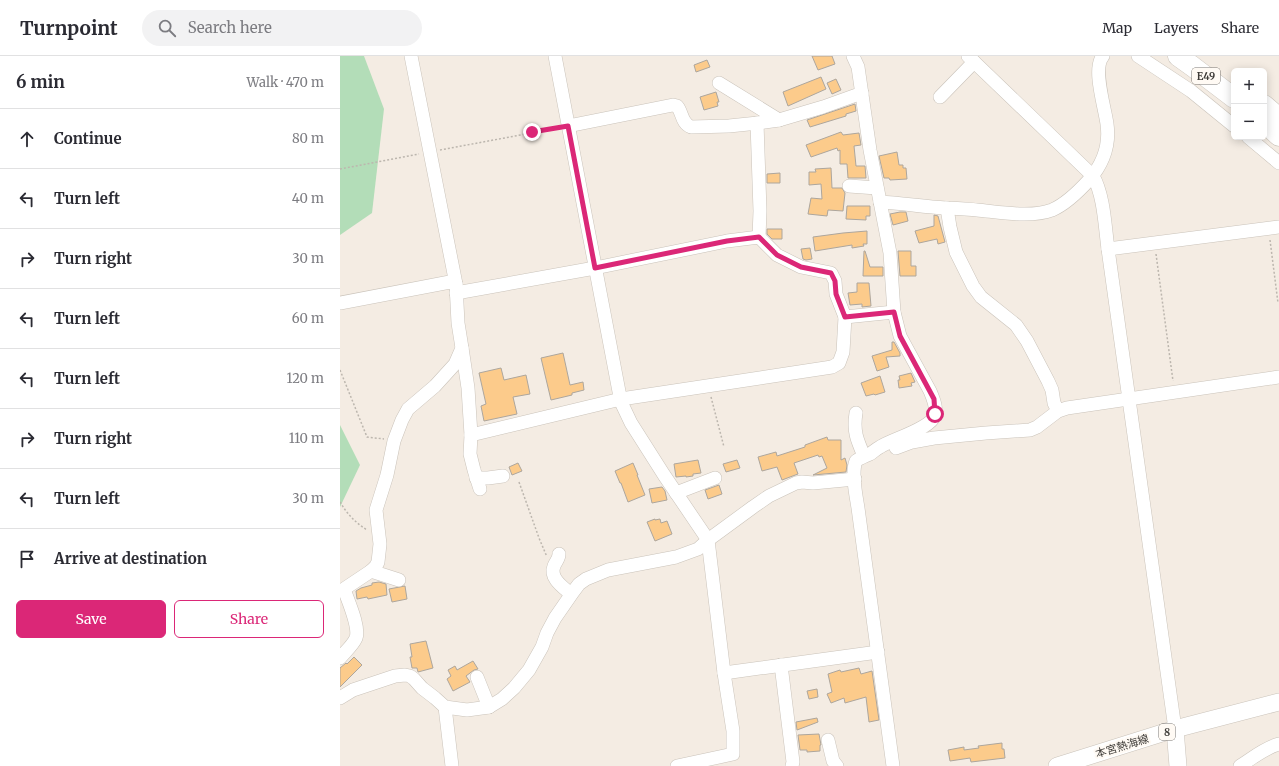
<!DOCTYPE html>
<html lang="en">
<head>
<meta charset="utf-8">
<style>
  :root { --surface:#fff; --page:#f2f2f3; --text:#2b2b33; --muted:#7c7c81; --line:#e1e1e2; --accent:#db2777 }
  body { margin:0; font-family:Merriweather,"Noto Sans JP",serif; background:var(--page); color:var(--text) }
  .controls { position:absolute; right:12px; top:12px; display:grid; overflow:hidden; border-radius:6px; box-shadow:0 2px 10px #0003 }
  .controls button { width:36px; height:36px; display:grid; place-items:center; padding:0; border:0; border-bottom:1px solid var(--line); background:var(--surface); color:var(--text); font:20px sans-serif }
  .stop { position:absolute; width:12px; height:12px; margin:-9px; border:3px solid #db2777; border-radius:50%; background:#fff }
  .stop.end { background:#db2777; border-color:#fff; box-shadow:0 1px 4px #0008 }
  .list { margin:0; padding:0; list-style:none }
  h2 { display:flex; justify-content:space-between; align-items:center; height:52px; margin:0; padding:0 16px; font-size:17px }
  h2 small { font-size:13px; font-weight:400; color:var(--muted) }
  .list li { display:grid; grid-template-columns:26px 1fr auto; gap:12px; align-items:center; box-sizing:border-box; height:60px; padding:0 16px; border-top:1px solid var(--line) }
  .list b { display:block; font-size:15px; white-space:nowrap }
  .list em { font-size:13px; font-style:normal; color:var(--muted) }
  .actions { display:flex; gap:8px; padding:12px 16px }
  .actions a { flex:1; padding:9px 0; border:1px solid var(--accent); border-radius:6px; text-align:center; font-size:14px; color:var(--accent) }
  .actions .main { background:var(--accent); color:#fff }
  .icon { flex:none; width:22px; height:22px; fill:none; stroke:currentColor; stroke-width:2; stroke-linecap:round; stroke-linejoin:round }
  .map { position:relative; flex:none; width:939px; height:710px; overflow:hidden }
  header { display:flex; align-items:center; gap:24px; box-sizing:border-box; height:56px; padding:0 20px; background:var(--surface); border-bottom:1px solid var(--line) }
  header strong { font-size:19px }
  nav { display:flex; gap:22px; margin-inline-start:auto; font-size:14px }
  .search { width:280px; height:36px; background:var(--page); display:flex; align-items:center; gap:10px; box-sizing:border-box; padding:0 14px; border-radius:22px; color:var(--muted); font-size:15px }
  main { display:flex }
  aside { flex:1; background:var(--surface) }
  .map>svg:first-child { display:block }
</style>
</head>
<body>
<header>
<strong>Turnpoint</strong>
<div class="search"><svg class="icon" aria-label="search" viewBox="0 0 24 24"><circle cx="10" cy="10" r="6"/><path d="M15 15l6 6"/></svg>Search here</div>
<nav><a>Map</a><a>Layers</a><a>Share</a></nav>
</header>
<main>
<aside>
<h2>6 min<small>Walk · 470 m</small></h2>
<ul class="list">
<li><svg class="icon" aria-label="ahead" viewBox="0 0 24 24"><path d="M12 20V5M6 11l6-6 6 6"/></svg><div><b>Continue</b></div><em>80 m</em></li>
<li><svg class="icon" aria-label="left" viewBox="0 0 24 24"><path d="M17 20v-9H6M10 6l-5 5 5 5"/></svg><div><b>Turn left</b></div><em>40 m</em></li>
<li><svg class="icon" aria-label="right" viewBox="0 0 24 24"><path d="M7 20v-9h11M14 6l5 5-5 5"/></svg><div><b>Turn right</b></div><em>30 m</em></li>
<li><svg class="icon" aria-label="left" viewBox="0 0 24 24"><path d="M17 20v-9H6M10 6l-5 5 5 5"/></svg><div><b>Turn left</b></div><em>60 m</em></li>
<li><svg class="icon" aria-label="left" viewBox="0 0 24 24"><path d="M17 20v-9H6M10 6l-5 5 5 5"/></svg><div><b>Turn left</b></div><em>120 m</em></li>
<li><svg class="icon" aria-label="right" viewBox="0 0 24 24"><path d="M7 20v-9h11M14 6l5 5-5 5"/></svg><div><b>Turn right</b></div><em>110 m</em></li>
<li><svg class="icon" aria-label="left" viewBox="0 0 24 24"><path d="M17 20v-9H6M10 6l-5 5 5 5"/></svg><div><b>Turn left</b></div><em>30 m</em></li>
<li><svg class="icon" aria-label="arrive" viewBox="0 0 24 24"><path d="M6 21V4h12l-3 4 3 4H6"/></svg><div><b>Arrive at destination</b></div></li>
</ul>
<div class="actions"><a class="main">Save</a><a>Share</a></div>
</aside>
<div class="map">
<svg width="939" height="710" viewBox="0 0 939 710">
  <rect width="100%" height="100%" fill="#f4ece3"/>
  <g fill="#b3ddb8">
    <path d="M0,0H24L44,53L32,157L0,179Z"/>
    <path d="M0,369L20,409L0,451Z"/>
  </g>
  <g fill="#fccb8b" stroke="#ada69d">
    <path d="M472,0H492L495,8L478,14Z"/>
    <path d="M367,4L370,11L356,16L354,9Z"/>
    <path d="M481,21L486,33L448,50L443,36Z"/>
    <path d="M496,23L501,34L492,38L487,27Z"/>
    <path d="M376,36L379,46H377L378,50L364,54L360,41Z"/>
    <path d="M515,48L516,55L506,58V60L470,71L467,64Z"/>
    <path d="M501,76L503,79L519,77L521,89L514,90L516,110H525L526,122H508L507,108H500V94L498,95L497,92L471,101L466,89Z"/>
    <path d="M557,96L559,109H563V112H566L567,123L550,124L549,122H544L539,100Z"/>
    <path d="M491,112L492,132H502L505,137L503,155L488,154L487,160L468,158L471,142L482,143L481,128L469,129V116H476L475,113Z"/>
    <path d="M440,117V127H427V118Z"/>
    <path d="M507,150H530V160H526V164L506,163Z"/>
    <path d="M560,156H566L568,165L553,169L550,158Z"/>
    <path d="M594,159L598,160L605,186L598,188L597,183L579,187L575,175L594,170Z"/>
    <path d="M427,173H442V183H432L427,178Z"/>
    <path d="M527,175V188H523L524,190L512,192V189L475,195L473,181L503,177Z"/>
    <path d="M470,192L472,203L466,204L463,203L461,193Z"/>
    <path d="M524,195H525L530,211H543V220H523Z"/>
    <path d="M558,195H571V210H576V220H560Z"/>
    <path d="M517,227H529L531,250L522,251V248L510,249L508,237L517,236Z"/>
    <path d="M552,286H554L560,297V300L546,301L549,311L537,315L532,300L552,294Z"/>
    <path d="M223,297L230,329L243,326L244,334L232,337V339L211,344L201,302Z"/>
    <path d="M161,312L164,324L186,319L190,338L173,341L177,358L144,365L141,350L146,348L139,317Z"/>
    <path d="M571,317L575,326L571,327L572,330L559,332L558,324H560L559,320Z"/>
    <path d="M540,320L545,336L535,339L534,338L526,340L521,327Z"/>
    <path d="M487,381L488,384H501V404L505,402L507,409L506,416L473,419L487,412L482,400L479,401L478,399L454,407L458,418L442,424L437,411L422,415L418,401L436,396L437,400L465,391V389Z"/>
    <path d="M358,404L361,417L353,418V420L346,421V420L336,421L334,408Z"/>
    <path d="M397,404L400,412L386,416L383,408Z"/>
    <path d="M178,407L182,415L172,419L169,411Z"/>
    <path d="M293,407L298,419H297L305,439L288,446L281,427H280L275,415Z"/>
    <path d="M379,429L382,438L368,443L365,434Z"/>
    <path d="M322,431L325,435L327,444L312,447L309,433Z"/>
    <path d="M315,463V464L320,463L321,467L327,465L332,478L315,485L307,466Z"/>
    <path d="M39,526L46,528L47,539L28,543L27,541L17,543L16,535L21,532L32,529V527Z"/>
    <path d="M65,530L67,543L52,546L49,533Z"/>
    <path d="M86,585L93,612L78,616L77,612H72L70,601H72L70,588Z"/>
    <path d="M14,601L22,609L0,631V612L6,607L7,608Z"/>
    <path d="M133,605L138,613L134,614L126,620L130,626L113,635L107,623L111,620L108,614L115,610L117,614Z"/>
    <path d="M519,612L521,618L532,615L539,664L529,666L526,641L505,647L504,642L491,647L487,638L492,636L488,618L500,614L501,616Z"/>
    <path d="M477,633L478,641L469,643L467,635Z"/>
    <path d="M477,662L478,666L457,674L456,666Z"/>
    <path d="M479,678L481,689H480V695L467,696V694H460L458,679Z"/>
    <path d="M662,687V693H664L665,702L631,706L630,702L610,705L608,694L624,691V694L639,692L638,690Z"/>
  </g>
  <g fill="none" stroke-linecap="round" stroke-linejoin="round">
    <defs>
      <g id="minor">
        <path d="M215,0L281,346L291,367L324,419L368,484L384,617L393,675V698L337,710"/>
        <path d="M513,0L518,11L530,94L550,197L554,256L560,280L590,335C593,342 597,351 595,359C591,373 552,383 540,391C536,393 533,396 530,398C525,400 520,402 516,405C511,417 516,439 518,452L553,710"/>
        <path d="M628,0L753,120C764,139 765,171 768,193L835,673"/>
        <path d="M798,0L851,35L894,70"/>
        <path d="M379,27L439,64"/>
        <path d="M600,41L634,6"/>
        <path d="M417,67L420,155L419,181"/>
        <path d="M228,70L333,49L337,50C343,57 341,67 351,71L389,70L418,67L439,64L483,51L522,37"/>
        <path d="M908,81L939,107"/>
        <path d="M509,130L537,132"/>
        <path d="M540,146C562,147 584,151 606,152C617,152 626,153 637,154C659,156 691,162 712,154C726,148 739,135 749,124C763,108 770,89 767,68C765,52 752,12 763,0"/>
        <path d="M607,152L610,171L616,196L633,230L641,241L676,269L687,285L708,325L712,334L714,347L718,355"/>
        <path d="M768,193L939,171"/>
        <path d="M116,237L255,212L387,185L419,181L437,199L461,211L491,217L495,225L496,238L505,261L554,256"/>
        <path d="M0,247L110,226L116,228"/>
        <path d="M122,292L128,332L131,379L130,398L134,414L140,433"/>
        <path d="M516,357C513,375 517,384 524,400"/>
        <path d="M131,379L281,343L492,311L499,307L503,296L505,261"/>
        <path d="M556,392L572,386L594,382L646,377L690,374L697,371L718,355L727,352L939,321"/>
        <path d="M136,422H148L163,420"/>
        <path d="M336,437L375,422"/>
        <path d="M219,498C219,503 216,505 214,510C209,522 223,531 231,538"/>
        <path d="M31,515L59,524"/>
        <path d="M0,602C5,596 13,589 16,582C20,571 8,545 4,533L31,515L36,510L38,506L40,488L36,454L47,419L54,385L62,364L68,353L95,330L115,308L122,292L118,267L116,228L71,0"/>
        <path d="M441,609L453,706L452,710"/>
        <path d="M384,617L538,596"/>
        <path d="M137,621L149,651"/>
        <path d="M0,642L13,634L55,620L65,619L70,620L74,623L82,632L95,642L105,651L127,654L149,651L162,643L174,632L189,614L202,591L207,577L215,562L233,536L239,528L246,523L268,514L336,501L358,493L368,484L413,451L429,440L456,427L462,426L473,427L515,423"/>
        <path d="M105,651L112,710"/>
        <path d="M488,684L493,705L497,710"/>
        <path d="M900,710C913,702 924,692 939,688"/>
      </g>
      <g id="major">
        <path d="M835,673L838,710"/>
        <path d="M717,710L835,673L939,646"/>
      </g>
      <g id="highway">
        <path d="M838,0L852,10L894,42"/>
        <path d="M924,49L939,62"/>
        <path d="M924,66L939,80"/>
      </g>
    </defs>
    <use href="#minor" stroke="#cac3ba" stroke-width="14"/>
    <use href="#major" stroke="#cac3ba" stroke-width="18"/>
    <use href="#highway" stroke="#cac3ba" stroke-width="21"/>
    <g stroke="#bcb6ae" stroke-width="1.5" stroke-dasharray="2 2" stroke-linecap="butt">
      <path d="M100,94L218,72"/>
      <path d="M0,113L79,98"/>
      <path d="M930,184L938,247"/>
      <path d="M816,198L833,325"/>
      <path d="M0,314L27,381L44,383"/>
      <path d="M371,341L384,391"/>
      <path d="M179,426L199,482L207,501"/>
      <path d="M0,446C7,458 16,467 27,474"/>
    </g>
    <use href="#minor" stroke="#fff" stroke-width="13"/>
    <use href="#major" stroke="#fff" stroke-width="17"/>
    <use href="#highway" stroke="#fff" stroke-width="20"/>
  </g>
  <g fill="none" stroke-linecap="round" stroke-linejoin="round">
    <path stroke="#db2777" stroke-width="5" d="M192,76L228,70L255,212L387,185L419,181L437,199L461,211L491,217L495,225L496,238L505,261L554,256L560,280L594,343L595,358"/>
  </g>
  <g text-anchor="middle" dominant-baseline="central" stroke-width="4" stroke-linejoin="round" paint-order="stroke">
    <g fill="#fffaf4" stroke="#797570" stroke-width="1">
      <rect x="852" y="12" width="28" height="16" rx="3"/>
      <rect x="819" y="668" width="16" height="16" rx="3"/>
    </g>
    <g font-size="10" font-weight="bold" fill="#3f3c38">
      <text x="866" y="20">E49</text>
      <text x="827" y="676">8</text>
    </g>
    <g font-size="11" fill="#3f3c38" stroke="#fffaf4">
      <text transform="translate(782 690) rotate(-17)">本宮熱海線</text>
    </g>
  </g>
</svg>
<div class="controls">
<button>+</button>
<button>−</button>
</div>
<div class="stop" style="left:595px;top:358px"></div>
<div class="stop end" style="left:192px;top:76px"></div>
</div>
</main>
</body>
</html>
